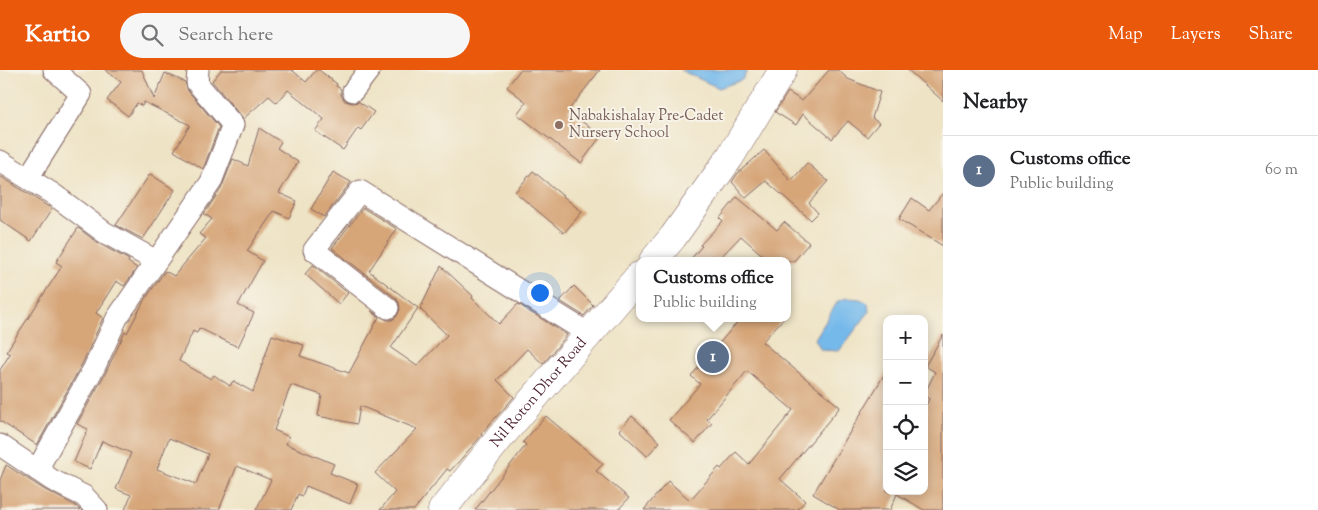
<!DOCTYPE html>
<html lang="en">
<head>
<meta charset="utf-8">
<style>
  :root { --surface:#fff; --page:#f6f6f6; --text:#202124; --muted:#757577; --line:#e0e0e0; --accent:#ea580c }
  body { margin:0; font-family:"Sorts Mill Goudy",serif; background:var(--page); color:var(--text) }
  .controls { position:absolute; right:15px; bottom:15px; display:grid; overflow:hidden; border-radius:10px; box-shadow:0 2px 12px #0003 }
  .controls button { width:45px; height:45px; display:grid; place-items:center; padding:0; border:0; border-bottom:1px solid var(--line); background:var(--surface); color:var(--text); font:25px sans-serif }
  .you { position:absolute; left:539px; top:222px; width:18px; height:18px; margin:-12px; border:4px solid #fff; border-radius:50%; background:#1a73e8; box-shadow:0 0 0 8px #1a73e833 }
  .badge { display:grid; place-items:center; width:32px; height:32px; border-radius:50%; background:var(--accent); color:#fff; font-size:16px; font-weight:700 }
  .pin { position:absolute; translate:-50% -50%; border:2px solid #fff; box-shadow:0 1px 5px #0006 }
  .popup { position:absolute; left:636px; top:187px; width:155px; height:65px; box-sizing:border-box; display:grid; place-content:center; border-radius:10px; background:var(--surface); filter:drop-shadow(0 1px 4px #0005); font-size:16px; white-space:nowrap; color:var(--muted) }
  .popup b { font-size:19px; color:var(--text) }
  .popup::after { content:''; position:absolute; left:50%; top:100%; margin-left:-10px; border:10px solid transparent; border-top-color:var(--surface) }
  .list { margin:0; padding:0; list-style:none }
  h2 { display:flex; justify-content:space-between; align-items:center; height:65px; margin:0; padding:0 20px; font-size:21px }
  h2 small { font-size:16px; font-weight:400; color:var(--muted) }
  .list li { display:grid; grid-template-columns:32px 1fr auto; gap:15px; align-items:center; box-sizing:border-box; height:70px; padding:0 20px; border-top:1px solid var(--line) }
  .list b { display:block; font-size:19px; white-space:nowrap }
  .list p { margin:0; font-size:16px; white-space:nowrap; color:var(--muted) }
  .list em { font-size:16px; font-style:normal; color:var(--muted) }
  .icon { flex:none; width:28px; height:28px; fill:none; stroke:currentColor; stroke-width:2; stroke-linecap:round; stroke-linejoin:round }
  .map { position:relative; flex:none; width:943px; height:440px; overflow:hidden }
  header { display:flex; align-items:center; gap:30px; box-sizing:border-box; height:70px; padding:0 25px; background:var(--accent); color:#fff }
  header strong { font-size:24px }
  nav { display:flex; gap:28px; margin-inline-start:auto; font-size:18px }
  .search { width:350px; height:45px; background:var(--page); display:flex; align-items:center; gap:12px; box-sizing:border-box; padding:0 18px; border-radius:28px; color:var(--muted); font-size:19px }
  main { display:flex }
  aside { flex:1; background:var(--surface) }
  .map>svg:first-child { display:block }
</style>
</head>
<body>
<header>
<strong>Kartio</strong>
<div class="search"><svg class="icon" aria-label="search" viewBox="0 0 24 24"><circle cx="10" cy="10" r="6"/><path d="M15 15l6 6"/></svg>Search here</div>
<nav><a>Map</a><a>Layers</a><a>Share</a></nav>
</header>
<main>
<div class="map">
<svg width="943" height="440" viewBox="0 0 943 440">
  <rect width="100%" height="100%" fill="#f7f3e8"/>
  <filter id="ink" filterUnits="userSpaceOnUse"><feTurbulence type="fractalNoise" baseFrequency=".02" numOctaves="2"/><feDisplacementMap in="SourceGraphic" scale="10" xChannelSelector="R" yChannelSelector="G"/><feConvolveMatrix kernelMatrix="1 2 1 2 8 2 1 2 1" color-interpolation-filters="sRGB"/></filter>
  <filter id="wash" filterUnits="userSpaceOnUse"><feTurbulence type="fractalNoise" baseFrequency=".0096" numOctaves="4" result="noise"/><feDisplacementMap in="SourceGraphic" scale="20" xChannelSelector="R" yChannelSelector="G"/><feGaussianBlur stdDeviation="1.12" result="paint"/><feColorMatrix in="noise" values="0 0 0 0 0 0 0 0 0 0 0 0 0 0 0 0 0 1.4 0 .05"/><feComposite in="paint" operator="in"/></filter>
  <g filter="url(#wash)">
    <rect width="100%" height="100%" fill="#eee3c5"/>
    <g fill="#74b9eb" stroke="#5f6c8b">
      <path d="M680,0H748L742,10L719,18Z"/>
      <path d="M847,228L860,229L868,233L869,242L839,281L821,280L815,269L838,231Z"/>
    </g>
    <g id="blocks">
      <g fill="#d6a578" fill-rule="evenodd">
        <path d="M105,0H142L154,29L165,3L185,12L188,21L219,57L203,99L174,81L190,55L144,32L142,36L137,33L128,46L107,30L121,12Z"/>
        <path d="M221,0H292L306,12L316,0H319L337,14L336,16L341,19V25L345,31L352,33L359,32L374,42L361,60L358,58L343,80L315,61L324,49L288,20L277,33L269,26L243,49L212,11Z"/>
        <path d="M520,0H600L568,41L601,66L581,93L517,44L526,32L507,17Z"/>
        <path d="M829,0H838L848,9L880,22L872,48L879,53L867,67L848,51L832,69L803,44L796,55L775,42L788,22L802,31Z"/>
        <path d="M908,0H943V31Z"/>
        <path d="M259,58L281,72L277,78L298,92L279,123L297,131L289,148L274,141L247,181L263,191L238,235L254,243L238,277L199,258L197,263L193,261L179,291L211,309L214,305L230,316L233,311L253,322L272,265L304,275L300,286L349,303L379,247L371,241L387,250H392L397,246L400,239L399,233L396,228L332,178L363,138L397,159L369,201L418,238L391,278L417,296L447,265L420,239L441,196L473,226L472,228L499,254L518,234L567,265L543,294L527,279L497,310L514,327L481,364L482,365L462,388L450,401L447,399L414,440H380L395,422L375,403L417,359L360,336L357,354L318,346L322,325L291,315L274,360L289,367L286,374L334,394L330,403L358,414L350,434L306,416L302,426L298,424L291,440H256L271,410L237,396L219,440H125L131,425L116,419L131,383L102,371L90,399L74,392L88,359L77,354L105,304L125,262L127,263L144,231L165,201L174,206L206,168L199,164L212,149L204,144L221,119L233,89L248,96ZM169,368L208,384L196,414L157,399Z"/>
        <path d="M764,80L791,111L807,93L828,111L809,133L818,143L811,150L766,111L746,128L732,112L738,103Z"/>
        <path d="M533,101L582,142L564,163L515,122Z"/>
        <path d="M333,102L351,112L324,147L311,139Z"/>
        <path d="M150,104L175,120L143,169L116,155Z"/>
        <path d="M0,106L52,139L31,171L0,150Z"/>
        <path d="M943,123V176L899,149L912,128L929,140Z"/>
        <path d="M737,127L777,160L784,152L809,173L794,191H769L741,166L717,191H689L702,176L700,175L723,151L720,148Z"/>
        <path d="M78,158L98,173L129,190L128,192L137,198L124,216L116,211L96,243L103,248L83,292L37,375L0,351V300L10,284L6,282L62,196L56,192Z"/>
        <path d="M313,195L348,223L339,234L305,204Z"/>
        <path d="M574,216L593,235L584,246L560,231Z"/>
        <path d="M741,248H784L762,272L840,337L780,409L805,431L797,440H644L668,411L690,430L719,397L721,399L736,382L749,394L793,340L747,301L707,349L712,353L695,373L669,350L700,314L691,306Z"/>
        <path d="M943,265V440H924L897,424L890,440H840L813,424L887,300V421H924V340L929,329L924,325L935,302L925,296Z"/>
        <path d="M546,346L603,394L596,401L629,428L618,440H475L526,375L523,372Z"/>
        <path d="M632,346L660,372L647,386L619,360Z"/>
        <path d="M6,395L45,420L76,436L80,440H0V410Z"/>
      </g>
    </g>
  </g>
  <g filter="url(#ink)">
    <use href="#blocks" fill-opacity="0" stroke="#836461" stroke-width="1"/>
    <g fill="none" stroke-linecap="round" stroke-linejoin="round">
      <defs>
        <g id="street">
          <path d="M353,21L369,0"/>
          <path d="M0,91L53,124L104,162L156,191"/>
          <path d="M28,108L81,24L54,0"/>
          <path d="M388,238L314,180L360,121L589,264"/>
          <path d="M0,375L52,410L84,426L97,440"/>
          <path d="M37,400L94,298L117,248L211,112L233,55L197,13L198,0"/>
        </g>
        <g id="secondary">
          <path d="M653,191L673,167L730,87L783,0"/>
          <path id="s1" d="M442,440L502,365L639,206"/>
        </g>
      </defs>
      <use href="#street" stroke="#836461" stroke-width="23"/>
      <use href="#secondary" stroke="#836461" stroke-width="29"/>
      <use href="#street" stroke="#fff" stroke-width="21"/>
      <use href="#secondary" stroke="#fff" stroke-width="28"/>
    </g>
  </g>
  <circle fill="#8d6e63" stroke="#f7f3e8" stroke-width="2" cx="559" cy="55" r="5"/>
  <g text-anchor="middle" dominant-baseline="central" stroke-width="4" stroke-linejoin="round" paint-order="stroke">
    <g font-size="15" fill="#785e54" stroke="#f7f3e8" text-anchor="start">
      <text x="569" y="46">Nabakishalay Pre-Cadet<tspan x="569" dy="17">Nursery School</tspan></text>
    </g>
    <g font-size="15" fill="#4a1f2b" stroke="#f7f3e8">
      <text stroke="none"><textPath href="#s1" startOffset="152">Nil Roton Dhor Road</textPath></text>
    </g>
  </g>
</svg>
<div class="controls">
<button>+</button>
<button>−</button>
<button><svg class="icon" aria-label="locate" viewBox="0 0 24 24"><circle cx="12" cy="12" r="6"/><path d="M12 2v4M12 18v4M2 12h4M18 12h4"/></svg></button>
<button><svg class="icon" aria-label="layers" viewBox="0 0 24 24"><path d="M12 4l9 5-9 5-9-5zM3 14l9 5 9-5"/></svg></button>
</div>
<div class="you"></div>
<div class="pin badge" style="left:713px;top:287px;background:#5c6f8a">1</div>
<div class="popup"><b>Customs office</b>Public building</div>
</div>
<aside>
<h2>Nearby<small></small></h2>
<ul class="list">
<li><span class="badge" style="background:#5c6f8a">1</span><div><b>Customs office</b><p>Public building</p></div><em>60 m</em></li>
</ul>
</aside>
</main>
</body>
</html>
